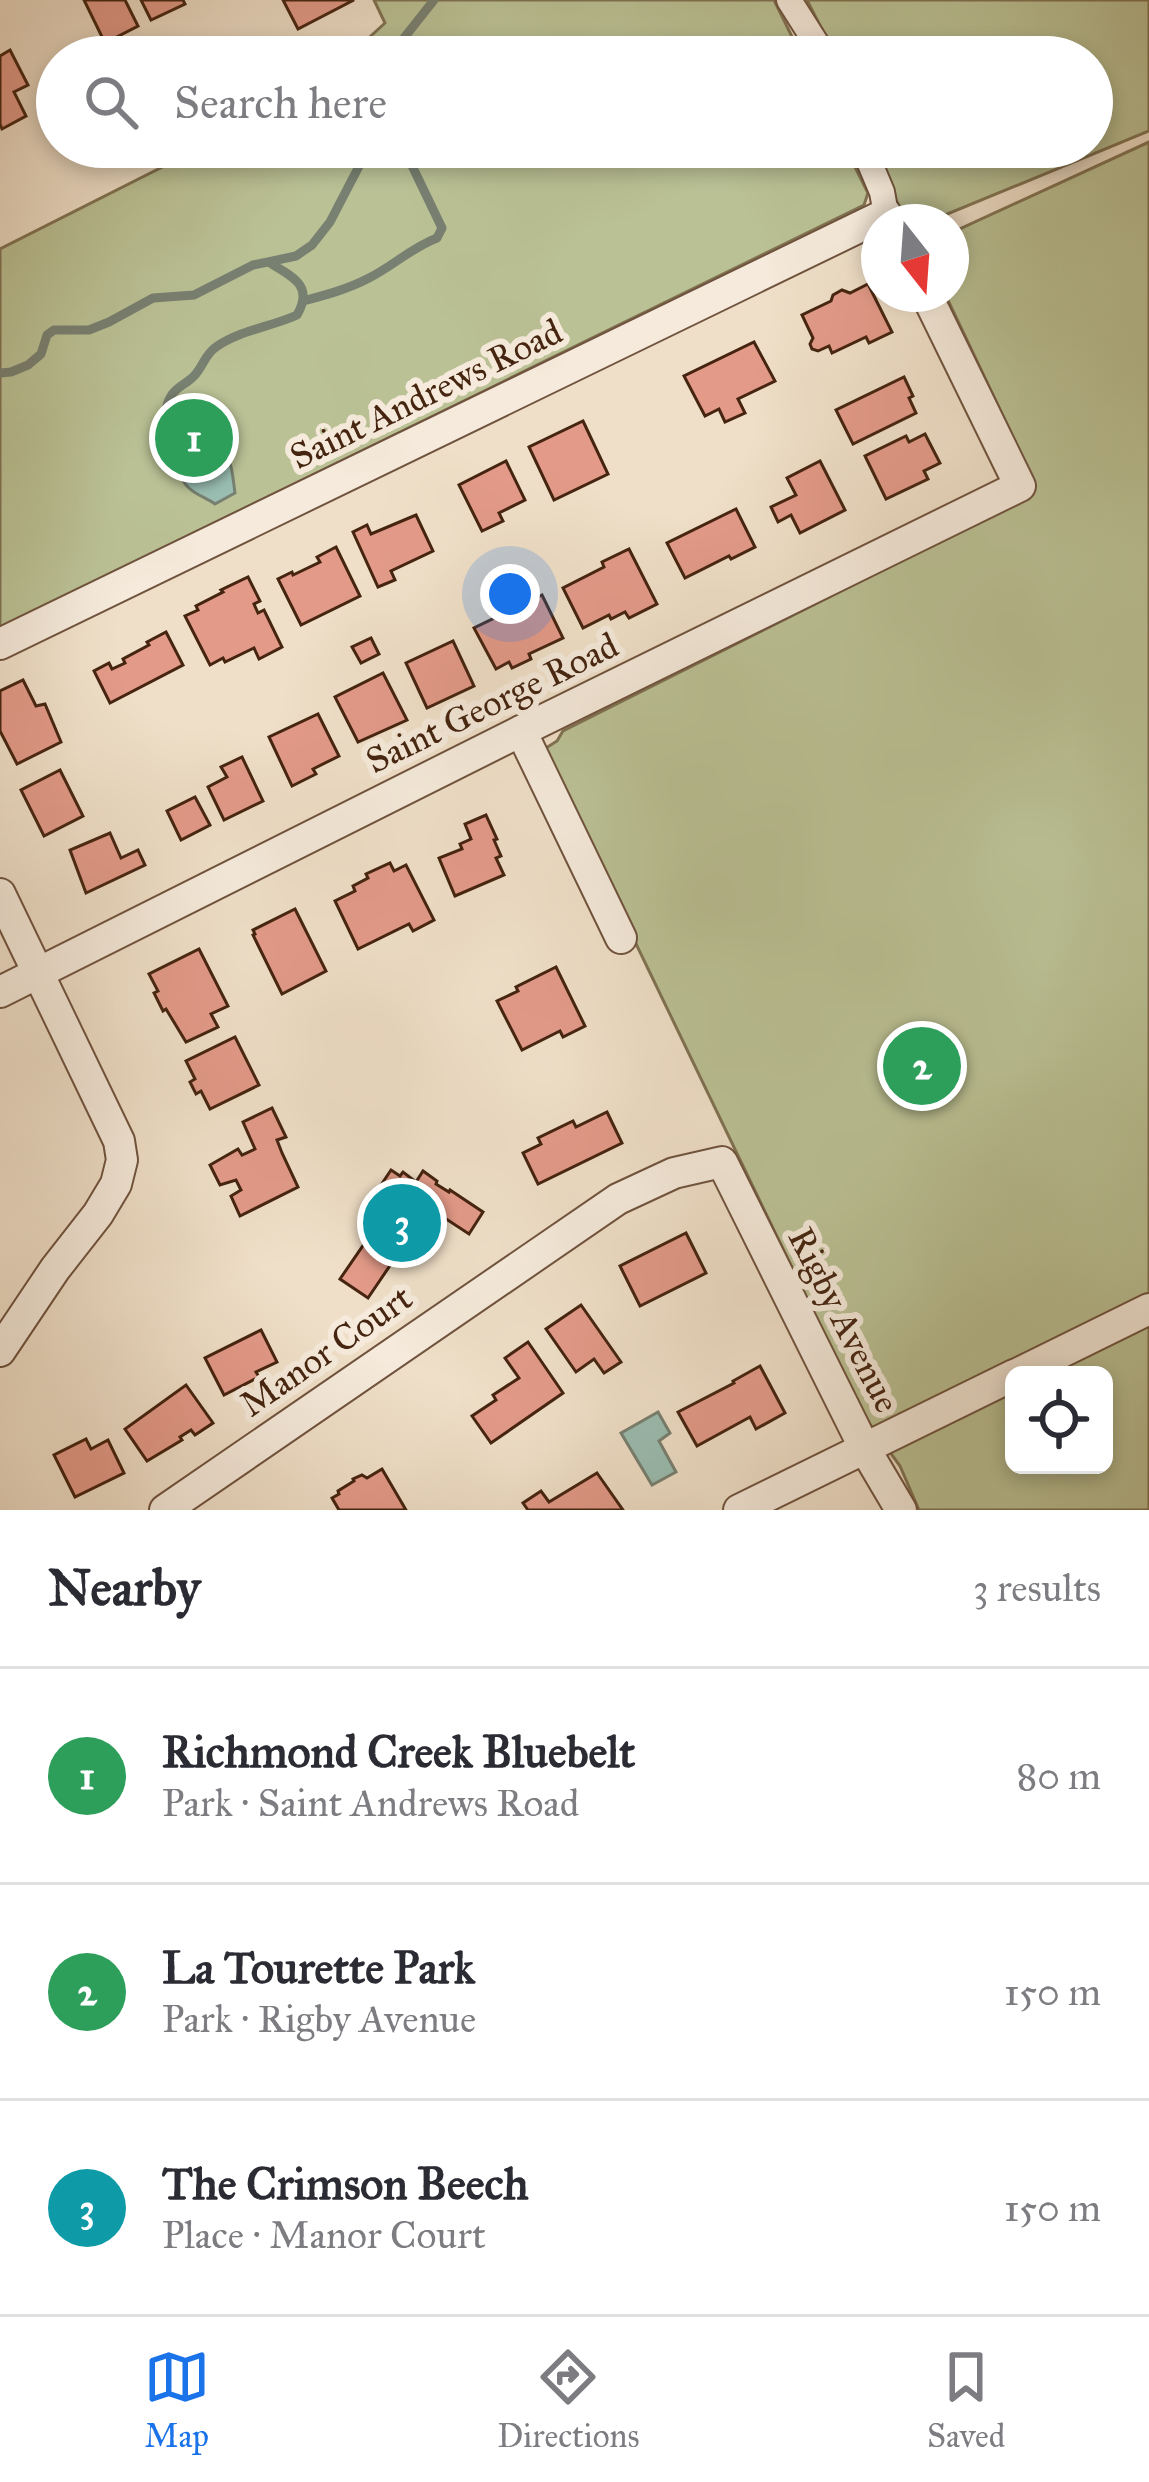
<!DOCTYPE html>
<html lang="en">
<head>
<meta charset="utf-8">
<style>
  :root { --surface:#fff; --page:#f7f7f7; --text:#2b2b33; --muted:#7c7c81; --line:#e1e1e2; --accent:#1a73e8 }
  body { margin:0; font-family:"IM FELL Great Primer",serif; background:var(--page); color:var(--text) }
  .controls { position:absolute; right:36px; bottom:36px; display:grid; overflow:hidden; border-radius:18px; box-shadow:0 6px 18px #0003 }
  .controls button { width:108px; height:108px; display:grid; place-items:center; padding:0; border:0; border-bottom:3px solid var(--line); background:var(--surface); color:var(--text); font:60px sans-serif }
  .compass { position:absolute; left:861px; top:204px; width:108px; height:108px; border-radius:50%; background:var(--surface); box-shadow:0 6px 18px #0003; rotate:163deg }
  .you { position:absolute; left:510px; top:594px; width:42px; height:42px; margin:-30px; border:9px solid #fff; border-radius:50%; background:#1a73e8; box-shadow:0 0 0 18px #1a73e833 }
  .badge { display:grid; place-items:center; width:78px; height:78px; border-radius:50%; background:var(--accent); color:#fff; font-size:39px; font-weight:700 }
  .pin { position:absolute; translate:-50% -50%; border:6px solid #fff; box-shadow:0 3px 12px #0006 }
  .list { margin:0; padding:0; list-style:none }
  h2 { display:flex; justify-content:space-between; align-items:center; height:156px; margin:0; padding:0 48px; font-size:51px }
  h2 small { font-size:39px; font-weight:400; color:var(--muted) }
  .list li { display:grid; grid-template-columns:78px 1fr auto; gap:36px; align-items:center; box-sizing:border-box; height:216px; padding:0 48px; border-top:3px solid var(--line) }
  .list b { display:block; font-size:45px; white-space:nowrap }
  .list p { margin:0; font-size:39px; white-space:nowrap; color:var(--muted) }
  .list em { font-size:39px; font-style:normal; color:var(--muted) }
  .icon { flex:none; width:66px; height:66px; fill:none; stroke:currentColor; stroke-width:2; stroke-linecap:round; stroke-linejoin:round }
  .map { position:relative; flex:none; width:1149px; height:1510px; overflow:hidden }
  .search { position:absolute; background:var(--surface); box-shadow:0 6px 18px #0003; left:36px; right:36px; top:36px; height:132px; display:flex; align-items:center; gap:30px; box-sizing:border-box; padding:0 42px; border-radius:66px; color:var(--muted); font-size:45px }
  .sheet { height:804px; background:var(--surface) }
  nav { display:flex; justify-content:space-around; align-items:center; box-sizing:border-box; height:168px; border-top:3px solid var(--line); background:var(--surface); font-size:33px; color:var(--muted) }
  nav a { display:grid; justify-items:center; gap:6px }
  nav .on { color:var(--accent) }
  .map>svg:first-child { display:block }
</style>
</head>
<body>
<div class="map">
<svg width="1149" height="1510" viewBox="0 0 1149 1510">
  <rect width="100%" height="100%" fill="#efdfc8"/>
  <filter id="stains"><feTurbulence type="fractalNoise" baseFrequency=".00167" numOctaves="4"/><feColorMatrix values="0 0 0 0 .2 0 0 0 0 .09 0 0 0 0 .02 0 0 0 .5 -.17"/></filter>
  <radialGradient id="worn" r=".72"><stop offset=".6" stop-color="#630" stop-opacity="0"/><stop offset="1" stop-color="#630" stop-opacity=".3"/></radialGradient>
  <g fill="#bac195" stroke="#807252" stroke-width="3" fill-rule="evenodd">
    <path d="M374,0H774L802,57H348L385,23Z"/>
    <path d="M807,0H1149V131L928,222H907L869,147H1092V57H836Z"/>
    <path d="M1149,142V1510H919L900,1466L863,1415L546,757V748L557,741L563,731L1012,505L1029,494L1034,481L945,294H951V233ZM1014,1375H1104V1465H1014Z"/>
    <path d="M202,147H845L868,193L864,205L0,628V249Z"/>
  </g>
  <g fill="#9abdb1" stroke="#788071" stroke-width="3">
    <path d="M210,444C233,448 232,474 235,493L215,504C207,498 196,495 189,488C169,470 191,448 210,444Z"/>
    <path d="M658,1412L670,1433L659,1441L676,1472L652,1485L621,1433Z"/>
  </g>
  <g fill="none" stroke-linecap="round" stroke-linejoin="round">
    <g stroke="#788071" stroke-width="9">
      <path d="M389,57L434,0"/>
      <path d="M303,301C326,295 348,289 369,278C393,266 411,248 437,238L442,228L403,147"/>
      <path d="M0,373L11,372L28,365L41,354L47,335L54,330H89L109,322L153,298L194,295L253,265L296,256L312,245L330,222L369,147"/>
      <path d="M200,459C183,444 155,422 171,396C176,387 186,384 193,377C203,368 204,355 216,347C240,330 271,327 297,315C314,286 293,277 270,263"/>
    </g>
  </g>
  <g fill="#e39a89" stroke="#452410" stroke-width="3">
    <path d="M84,0H125L138,26L105,43Z"/>
    <path d="M141,0H183L185,4L151,20Z"/>
    <path d="M283,0H354L298,29Z"/>
    <path d="M10,50L28,85L14,92L26,116L2,129L0,124V56Z"/>
    <path d="M868,284L892,332L869,343L866,337L832,353L829,346L818,351L812,349L810,344L813,338L802,315L831,301L833,295L842,290L850,293Z"/>
    <path d="M754,342L775,381L738,399L745,413L725,422L719,409L705,416L684,376Z"/>
    <path d="M904,377L913,396L909,398L916,413L853,444L836,410Z"/>
    <path d="M583,421L608,474L554,500L529,447Z"/>
    <path d="M925,434L940,463L924,471L928,479L886,499L865,456L906,436L909,442Z"/>
    <path d="M506,461L525,500L499,513L503,521L482,531L459,485Z"/>
    <path d="M820,461L845,510L800,533L791,515L778,522L771,507L796,495L787,478Z"/>
    <path d="M736,509L755,547L731,559L729,556L685,578L667,543Z"/>
    <path d="M416,515L433,551L391,571L395,580L378,587L353,532L367,525L371,534Z"/>
    <path d="M336,547L360,596L301,625L278,579L292,572L293,575L320,562L317,557Z"/>
    <path d="M629,549L657,604L629,618L625,612L611,619L609,615L583,628L563,588L604,567L602,562Z"/>
    <path d="M248,577L260,601L254,604L258,613L264,610L282,647L259,659L254,648L225,662L223,658L210,665L185,616L198,610L196,606L223,592L221,590Z"/>
    <path d="M542,595L563,638L529,654L531,659L512,668L509,662L496,669L474,628Z"/>
    <path d="M166,632L183,665L110,703L94,671L109,663L112,669L125,663L123,659L149,645L147,642Z"/>
    <path d="M371,638L379,654L361,663L352,647Z"/>
    <path d="M453,641L474,686L427,708L406,663Z"/>
    <path d="M383,673L407,720L358,742L335,697Z"/>
    <path d="M23,680L36,706L45,704L61,742L17,764L0,731V691Z"/>
    <path d="M318,714L339,756L313,769L316,774L292,786L269,737Z"/>
    <path d="M242,757L263,801L224,820L208,787L227,777L221,767Z"/>
    <path d="M60,770L83,816L44,836L21,790Z"/>
    <path d="M195,797L210,825L181,840L167,811Z"/>
    <path d="M486,815L497,839L494,840L501,856L496,858L504,875L455,896L439,858L462,849L460,844L471,839L465,824Z"/>
    <path d="M110,833L121,858L138,850L145,865L86,893L70,850Z"/>
    <path d="M390,863L394,871L406,865L434,920L413,931L409,924L358,949L335,901L355,891L353,886L368,878L366,874Z"/>
    <path d="M295,909L326,971L282,994L253,935L255,934L253,930Z"/>
    <path d="M199,949L228,1006L211,1014L218,1027L186,1042L166,1009L163,1011L154,993L158,991L149,974Z"/>
    <path d="M556,967L585,1026L563,1037L560,1031L522,1050L497,1001L518,991L516,987Z"/>
    <path d="M235,1037L259,1085L210,1109L201,1091L196,1094L190,1082L195,1079L186,1061Z"/>
    <path d="M272,1108L286,1137L277,1140L282,1153L298,1187L240,1216L231,1196L241,1190L236,1180L220,1185L210,1165L238,1149L242,1155L255,1149L243,1122Z"/>
    <path d="M607,1112L622,1143L538,1184L523,1153L541,1144L538,1138L573,1121L576,1127Z"/>
    <path d="M391,1170L400,1176L403,1172L416,1182L423,1171L437,1181L436,1184L449,1192L450,1190L483,1212L469,1234L434,1211L415,1239L410,1236L368,1298L340,1279L386,1212L379,1207L382,1203L373,1197Z"/>
    <path d="M686,1233L706,1273L640,1306L620,1266Z"/>
    <path d="M581,1305L621,1362L604,1373L594,1359L576,1372L546,1329Z"/>
    <path d="M261,1330L277,1362L256,1372L259,1377L224,1395L205,1358Z"/>
    <path d="M528,1342L563,1393L491,1443L472,1416L496,1400L493,1395L519,1378L505,1358Z"/>
    <path d="M760,1366L785,1413L756,1429L750,1417L697,1446L678,1412L734,1383L733,1381Z"/>
    <path d="M186,1385L213,1423L195,1435L191,1430L180,1437L182,1440L147,1461L125,1429Z"/>
    <path d="M86,1439L91,1449L108,1440L124,1473L75,1497L54,1455Z"/>
    <path d="M382,1469L406,1510H339L332,1498L339,1494L338,1491L354,1481L353,1479L362,1475L367,1478Z"/>
    <path d="M597,1473L623,1510H528L523,1503L541,1491L549,1502Z"/>
  </g>
  <g fill="none" stroke-linecap="round" stroke-linejoin="round">
    <defs>
      <g id="pedestrian">
        <path d="M789,0L825,57"/>
        <path d="M863,147L882,192L886,214"/>
      </g>
      <g id="minor">
        <path d="M0,644L886,214L890,222"/>
        <path d="M521,731L621,938"/>
        <path d="M0,894L119,1141L122,1160L116,1184L98,1214L55,1269L0,1351"/>
        <path d="M0,992L521,731L1020,486L926,294"/>
        <path d="M1015,1375L1149,1309"/>
        <path d="M165,1510L618,1199L674,1173L722,1162L865,1449L901,1510"/>
        <path d="M739,1510L1014,1375"/>
      </g>
    </defs>
    <use href="#pedestrian" stroke="#70533e" stroke-width="28"/>
    <use href="#minor" stroke="#70533e" stroke-width="34"/>
    <use href="#pedestrian" stroke="#f5eadb" stroke-width="24"/>
    <use href="#minor" stroke="#f5eadb" stroke-width="30"/>
  </g>
  <g text-anchor="middle" dominant-baseline="central" stroke-width="12" stroke-linejoin="round" paint-order="stroke">
    <g font-size="36" fill="#452410" stroke="#f5eadb">
      <text transform="translate(426 394) rotate(-26)">Saint Andrews Road</text>
      <text transform="translate(492 703) rotate(-26)">Saint George Road</text>
      <text transform="translate(844 1320) rotate(63)">Rigby Avenue</text>
      <text transform="translate(326 1351) rotate(-35)">Manor Court</text>
    </g>
  </g>
  <rect width="100%" height="100%" filter="url(#stains)"/>
  <rect width="100%" height="100%" fill="url(#worn)"/>
</svg>
<div class="controls">
<button><svg class="icon" aria-label="locate" viewBox="0 0 24 24"><circle cx="12" cy="12" r="6"/><path d="M12 2v4M12 18v4M2 12h4M18 12h4"/></svg></button>
</div>
<svg class="compass" viewBox="-18 -18 36 36"><path d="M0-13l5 13h-10z" fill="#e53935"/><path d="M0 13l5-13h-10z" fill="#7c7c81"/></svg>
<div class="you"></div>
<div class="pin badge" style="left:194px;top:438px;background:#2e9e5b">1</div>
<div class="pin badge" style="left:922px;top:1066px;background:#2e9e5b">2</div>
<div class="pin badge" style="left:402px;top:1223px;background:#0f9aa8">3</div>
<div class="search"><svg class="icon" aria-label="search" viewBox="0 0 24 24"><circle cx="10" cy="10" r="6"/><path d="M15 15l6 6"/></svg>Search here</div>
</div>
<section class="sheet">
<h2>Nearby<small>3 results</small></h2>
<ul class="list">
<li><span class="badge" style="background:#2e9e5b">1</span><div><b>Richmond Creek Bluebelt</b><p>Park · Saint Andrews Road</p></div><em>80 m</em></li>
<li><span class="badge" style="background:#2e9e5b">2</span><div><b>La Tourette Park</b><p>Park · Rigby Avenue</p></div><em>150 m</em></li>
<li><span class="badge" style="background:#0f9aa8">3</span><div><b>The Crimson Beech</b><p>Place · Manor Court</p></div><em>150 m</em></li>
</ul>
</section>
<nav>
<a class="on"><svg class="icon" aria-label="map" viewBox="0 0 24 24"><path d="M3 6l6-2 6 2 6-2v14l-6 2-6-2-6 2zM9 4v14M15 6v14"/></svg>Map</a>
<a><svg class="icon" aria-label="directions" viewBox="0 0 24 24"><path d="M12 3l9 9-9 9-9-9zM9 14v-3h6M13 9l2 2-2 2"/></svg>Directions</a>
<a><svg class="icon" aria-label="saved" viewBox="0 0 24 24"><path d="M7 4h10v16l-5-4-5 4z"/></svg>Saved</a>
</nav>
</body>
</html>
